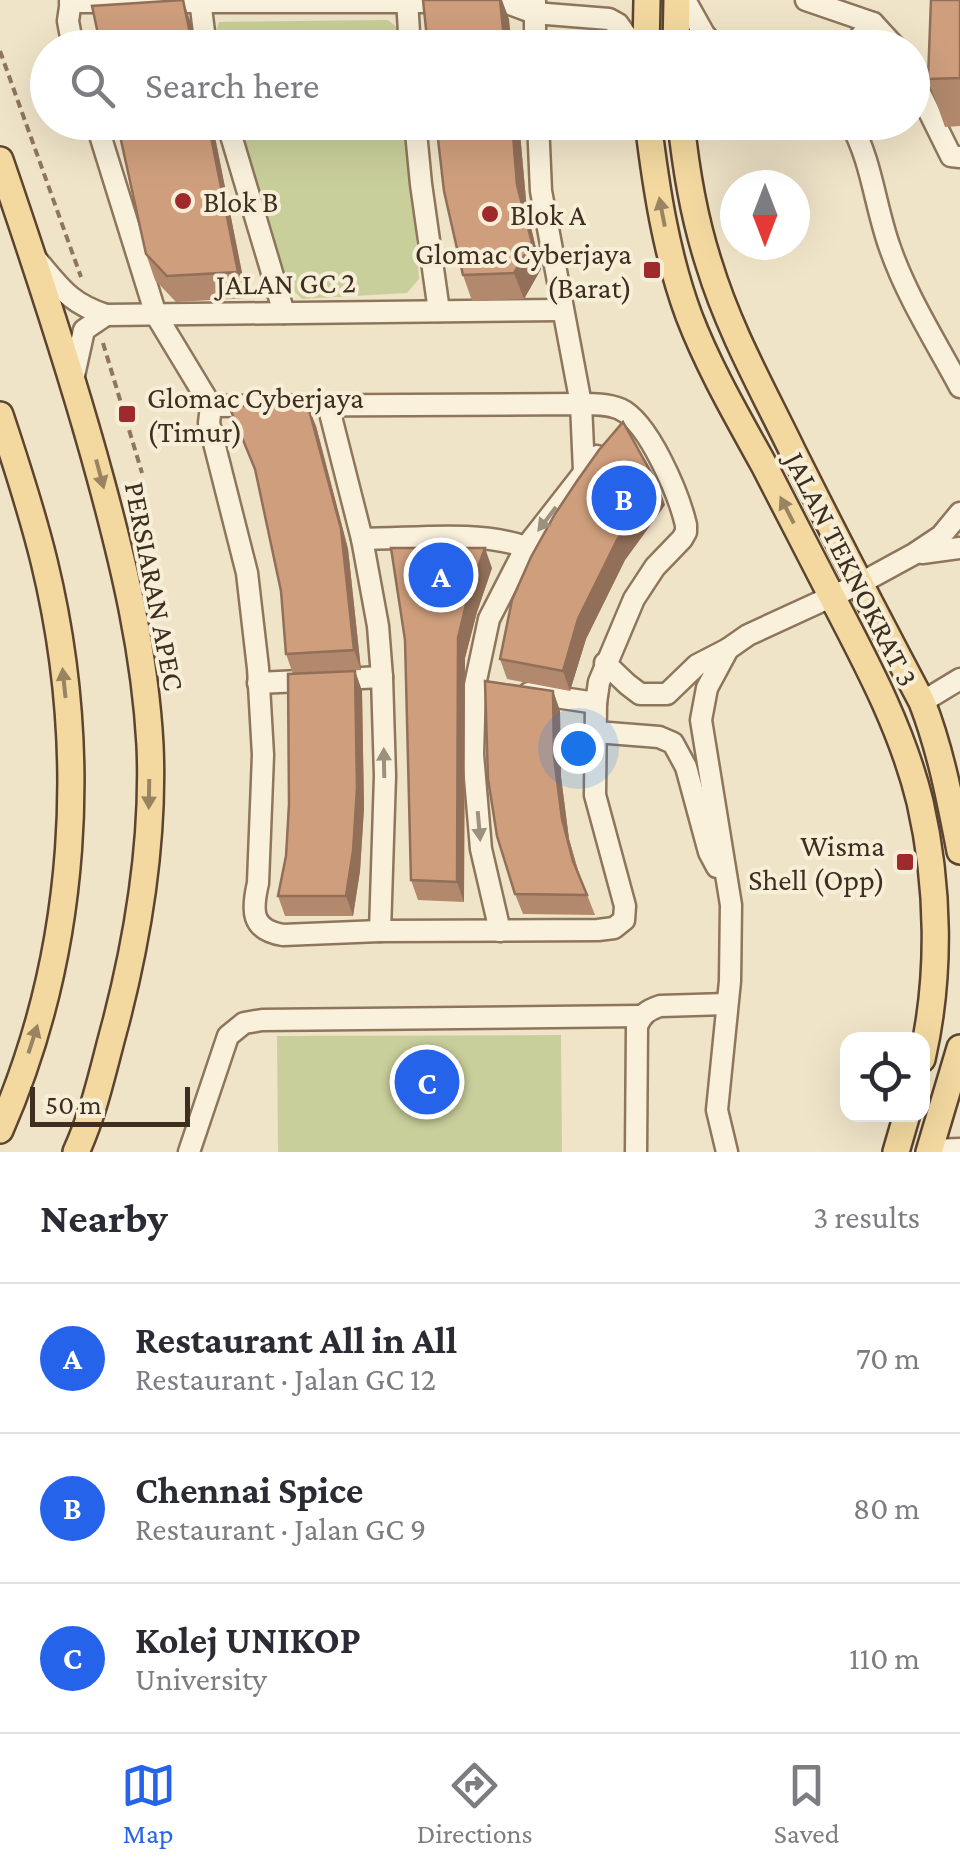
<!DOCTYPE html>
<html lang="en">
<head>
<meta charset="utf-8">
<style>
  :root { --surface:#fff; --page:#f2f2f3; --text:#2b2b33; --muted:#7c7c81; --line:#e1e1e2; --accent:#2563eb }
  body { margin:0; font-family:"Crimson Pro",serif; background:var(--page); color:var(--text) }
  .controls { position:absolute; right:30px; bottom:30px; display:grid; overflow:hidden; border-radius:20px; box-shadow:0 10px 40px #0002 }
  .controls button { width:90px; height:90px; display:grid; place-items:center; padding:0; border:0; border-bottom:2px solid var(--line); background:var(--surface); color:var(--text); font:50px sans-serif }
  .compass { position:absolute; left:720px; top:170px; width:90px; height:90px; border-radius:50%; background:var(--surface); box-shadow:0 10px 40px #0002; rotate:180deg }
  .scale { position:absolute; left:30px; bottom:25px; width:160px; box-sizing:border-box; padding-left:10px; border:5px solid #3d2e20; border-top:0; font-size:28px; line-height:35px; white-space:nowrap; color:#3d2e20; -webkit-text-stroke:8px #f7eed8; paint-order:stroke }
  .you { position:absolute; left:578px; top:748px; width:35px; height:35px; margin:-25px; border:8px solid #fff; border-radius:50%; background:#1a73e8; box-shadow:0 0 0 15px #1a73e833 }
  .badge { display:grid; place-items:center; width:65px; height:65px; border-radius:50%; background:var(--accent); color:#fff; font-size:32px; font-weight:700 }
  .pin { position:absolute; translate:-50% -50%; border:5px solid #fff; box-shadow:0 2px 10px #0006 }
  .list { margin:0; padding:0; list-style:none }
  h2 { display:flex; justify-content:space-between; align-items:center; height:130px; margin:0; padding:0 40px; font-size:42px }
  h2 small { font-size:32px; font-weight:400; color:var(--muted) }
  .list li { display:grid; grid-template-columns:65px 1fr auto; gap:30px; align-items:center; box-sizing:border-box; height:150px; padding:0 40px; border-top:2px solid var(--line) }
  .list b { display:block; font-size:38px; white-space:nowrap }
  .list p { margin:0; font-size:32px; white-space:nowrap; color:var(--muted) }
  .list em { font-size:32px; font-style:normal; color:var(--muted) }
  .icon { flex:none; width:55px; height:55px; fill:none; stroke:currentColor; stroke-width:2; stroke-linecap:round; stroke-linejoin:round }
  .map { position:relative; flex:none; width:960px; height:1152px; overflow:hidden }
  .search { position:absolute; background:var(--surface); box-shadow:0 10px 40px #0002; left:30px; right:30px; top:30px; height:110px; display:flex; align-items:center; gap:25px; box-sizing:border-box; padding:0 35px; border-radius:55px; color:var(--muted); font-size:38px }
  .sheet { height:580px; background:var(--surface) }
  nav { display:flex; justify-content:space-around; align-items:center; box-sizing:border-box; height:140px; border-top:2px solid var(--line); background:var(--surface); font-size:28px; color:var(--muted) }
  nav a { display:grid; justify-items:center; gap:5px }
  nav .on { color:var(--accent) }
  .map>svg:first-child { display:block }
</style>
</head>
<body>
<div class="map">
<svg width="960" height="1152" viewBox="0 0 960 1152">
  <rect width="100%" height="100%" fill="#f0e4c8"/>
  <g fill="#c9cf9b">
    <path d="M388,20L401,31L402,47L215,48L213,40L219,22Z"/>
    <path d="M237,123H408L419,279L407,293L302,299L284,281Z"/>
    <path d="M561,1035L562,1152H278L277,1036Z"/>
  </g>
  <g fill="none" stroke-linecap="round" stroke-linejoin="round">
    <defs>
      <g id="minor">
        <path d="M71,0L68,21L73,48"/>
        <path d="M200,0L206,48"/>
        <path d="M407,0L410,48"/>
        <path d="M685,0L704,34L716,48"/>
        <path d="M806,0L873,23L896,48"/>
        <path d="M477,1H502L534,13L609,19L618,24L635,48"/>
        <path d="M70,2H448"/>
        <path d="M535,2V48"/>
        <path d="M850,48L873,23"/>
        <path d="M912,77L951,156L960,157"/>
        <path d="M96,122L156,315L211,406"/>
        <path d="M227,122L284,313"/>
        <path d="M415,122L421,184L439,311"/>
        <path d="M538,122L541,191L581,404L584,471"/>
        <path d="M850,122C872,161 875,207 890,248C907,297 936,342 960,387"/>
        <path d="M36,259C60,287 69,303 106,315L562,310"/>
        <path d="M73,380L84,330L106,315"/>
        <path d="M581,404C594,404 608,404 620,409C649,422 679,495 686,525V532L682,539L655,567L634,599L599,682L596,703L595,795L625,906L624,920L614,928L598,930L380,931L283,935C250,930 252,909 258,883L263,755L258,668L247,573L209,423L211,406Z"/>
        <path d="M328,405L362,539L378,626L382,677L385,776L380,931"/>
        <path d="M362,539C414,539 477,530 526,547"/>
        <path d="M922,553L960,548"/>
        <path d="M605,663L627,684L640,694H667L697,665L728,649"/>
        <path d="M258,683L382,677"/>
        <path d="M529,693L596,703"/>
        <path d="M922,702L960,679"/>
        <path d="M596,732L659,737L673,743L686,767L709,852L717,867"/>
        <path d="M500,931L481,849L473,754L475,685L489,619L526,547L597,456"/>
        <path d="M930,1150L960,1149"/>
        <path d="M189,1152L228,1036L244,1023L262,1020L641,1016"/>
        <path d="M636,1152L637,1026C642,1014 648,1010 660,1006L727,1004"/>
        <path d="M727,1152L717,1110L730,981L731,905L701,720L707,688L728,649L748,635L859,584L914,554L941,536L960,513"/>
      </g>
      <g id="major">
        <path d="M646,48L647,0"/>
        <path d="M676,48L677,0"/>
        <path d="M648,122C656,187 666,254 689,316C709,368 737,416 764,465C786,507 808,551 830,593C865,660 902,728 920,802C939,885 941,976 922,1059"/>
        <path d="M681,122C686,171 694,218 709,264C729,330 763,390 793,452C835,536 878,619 922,702C941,751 950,800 960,851"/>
        <path d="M0,160C36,265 71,370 100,477C124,565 145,653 150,745C154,837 139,933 116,1022C104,1065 95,1111 76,1152"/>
        <path d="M0,415C16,463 32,512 44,561C90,750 78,952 0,1130"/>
        <path d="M896,1152L907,1114"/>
        <path d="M929,1152L960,1048"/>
      </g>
    </defs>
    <use href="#minor" stroke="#8d765c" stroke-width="25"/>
    <use href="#major" stroke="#5b4430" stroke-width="30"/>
    <g stroke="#8d765c" stroke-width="4" stroke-dasharray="8 5" stroke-linecap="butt">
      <path d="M0,51L81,277"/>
      <path d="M103,343L142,473"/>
    </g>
    <use href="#minor" stroke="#faf1dc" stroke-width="20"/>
    <use href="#major" stroke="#f3d9a0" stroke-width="25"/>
  </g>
  <g fill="#b2896c">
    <path d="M960,0V126L945,127L928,79Z"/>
    <path d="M212,122L247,298L176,302L155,280L146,254Z"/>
    <path d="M436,122H519L527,211L541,269L524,299L472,301L463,275Z"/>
    <path d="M229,406L316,426L348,549L361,670L302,673L355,671L362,691L364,808L360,871L353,916H285L278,896L286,856L293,674L286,654L281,591L256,473Z"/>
    <path d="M665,505L625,560L586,639L570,691L507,679L500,659Z"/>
    <path d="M492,568L477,612L465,658L464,902L418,900L411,880L405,640Z"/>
    <path d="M553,691L560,711L561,777L569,839L579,874L595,915L523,914L515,894Z"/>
  </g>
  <g fill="#916f58">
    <path d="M183,0L192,26L197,48H193Z"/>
    <path d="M500,0H502L509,19L512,48H505Z"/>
    <path d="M208,122H212L247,298L238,272Z"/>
    <path d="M512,122H519L527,211L541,269L524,299L514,273L517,185Z"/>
    <path d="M308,406L316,426L348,549L361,670L354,650Z"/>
    <path d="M658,485L665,505L625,560L586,639L570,691L563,671L578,619L617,540Z"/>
    <path d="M485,548L492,568L477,612L465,658L464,902L457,882L458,638L469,592Z"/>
    <path d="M355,671L362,691L364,808L360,871L353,916L346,896Z"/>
    <path d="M553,691L560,711L561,777L569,839L581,881L562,819L554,757Z"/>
  </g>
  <g fill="#cf9f7d" stroke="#916f58" stroke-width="2.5">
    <path d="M183,0L193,48H101L92,6Z"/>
    <path d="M423,0H500L505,48H428Z"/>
    <path d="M931,0H960V78L928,79Z"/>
    <path d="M117,122H208L238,272L167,276L146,254Z"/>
    <path d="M436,122H512L517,185L532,243L514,273L463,275L444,191Z"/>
    <path d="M229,406H308L341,529L354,650L286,654L281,591L255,469Z"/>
    <path d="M623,422L658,485L617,540L578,619L563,671L500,659L512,600L531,557L555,514L577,481L599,450Z"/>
    <path d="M391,548H485L469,592L458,638L457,882L411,880L405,640Z"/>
    <path d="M355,671L357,788L353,851L346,896H278L286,856L289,805L288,674Z"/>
    <path d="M485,681L553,691L554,757L562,819L573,861L587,895L515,894L497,836L488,779Z"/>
  </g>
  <defs><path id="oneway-solid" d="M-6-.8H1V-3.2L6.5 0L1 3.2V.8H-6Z" transform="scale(2.5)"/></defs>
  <g fill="#988460">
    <use href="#oneway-solid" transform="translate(662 212) rotate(-101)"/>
    <use href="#oneway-solid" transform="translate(100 474) rotate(75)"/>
    <use href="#oneway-solid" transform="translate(787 510) rotate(-117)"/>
    <use href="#oneway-solid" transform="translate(64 683) rotate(-96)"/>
    <use href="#oneway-solid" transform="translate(149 794) rotate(91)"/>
    <use href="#oneway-solid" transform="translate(33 1039) rotate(-72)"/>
  </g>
  <g fill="#9c907e">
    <use href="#oneway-solid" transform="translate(547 519) rotate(127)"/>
    <use href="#oneway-solid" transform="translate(384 763) rotate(-91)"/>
    <use href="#oneway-solid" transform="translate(479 826) rotate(85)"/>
  </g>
  <g fill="#9e2a2b" stroke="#f7eed8" stroke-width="4">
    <circle cx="183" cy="201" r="10"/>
    <circle cx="490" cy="214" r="10"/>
    <rect x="642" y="260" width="20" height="20" rx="5"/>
    <rect x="117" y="404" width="20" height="20" rx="5"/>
    <rect x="895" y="852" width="20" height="20" rx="5"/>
  </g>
  <g text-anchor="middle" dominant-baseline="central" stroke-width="8" stroke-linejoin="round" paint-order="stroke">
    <g font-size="30" fill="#3d2e20" stroke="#f7eed8" text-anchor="start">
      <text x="203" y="201">Blok B</text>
      <text x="510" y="214">Blok A</text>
      <text x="632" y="253" text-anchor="end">Glomac Cyberjaya<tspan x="632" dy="34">(Barat)</tspan></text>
      <text x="147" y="397">Glomac Cyberjaya<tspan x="147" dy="34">(Timur)</tspan></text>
      <text x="885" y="845" text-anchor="end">Wisma<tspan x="885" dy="34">Shell (Opp)</tspan></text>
    </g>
    <g font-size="30" fill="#3d2e20" stroke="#f7eed8">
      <text transform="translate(286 283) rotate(-1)">JALAN GC 2</text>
      <text transform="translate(852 569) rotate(63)">JALAN TEKNOKRAT 3</text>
      <text transform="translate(155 586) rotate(79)">PERSIARAN APEC</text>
    </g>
  </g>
</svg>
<div class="controls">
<button><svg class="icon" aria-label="locate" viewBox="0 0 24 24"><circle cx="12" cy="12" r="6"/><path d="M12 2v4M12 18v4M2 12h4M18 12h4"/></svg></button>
</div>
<svg class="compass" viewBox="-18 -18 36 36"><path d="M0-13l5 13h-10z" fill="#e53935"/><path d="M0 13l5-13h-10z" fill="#7c7c81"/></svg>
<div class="scale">50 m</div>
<div class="you"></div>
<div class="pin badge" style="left:441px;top:575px">A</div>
<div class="pin badge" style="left:624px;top:498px">B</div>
<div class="pin badge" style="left:427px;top:1082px">C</div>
<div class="search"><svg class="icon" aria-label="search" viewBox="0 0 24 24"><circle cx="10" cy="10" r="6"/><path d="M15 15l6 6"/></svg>Search here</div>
</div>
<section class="sheet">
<h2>Nearby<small>3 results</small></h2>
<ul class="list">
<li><span class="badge">A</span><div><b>Restaurant All in All</b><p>Restaurant · Jalan GC 12</p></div><em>70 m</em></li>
<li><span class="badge">B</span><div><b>Chennai Spice</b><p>Restaurant · Jalan GC 9</p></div><em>80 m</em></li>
<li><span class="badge">C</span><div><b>Kolej UNIKOP</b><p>University</p></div><em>110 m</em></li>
</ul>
</section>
<nav>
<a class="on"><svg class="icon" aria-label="map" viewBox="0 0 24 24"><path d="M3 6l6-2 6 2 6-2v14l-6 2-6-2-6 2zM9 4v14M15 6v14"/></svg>Map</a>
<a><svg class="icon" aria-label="directions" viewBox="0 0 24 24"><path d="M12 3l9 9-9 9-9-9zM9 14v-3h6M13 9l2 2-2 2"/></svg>Directions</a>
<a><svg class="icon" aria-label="saved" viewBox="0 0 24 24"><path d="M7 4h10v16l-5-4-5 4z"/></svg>Saved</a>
</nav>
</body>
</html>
